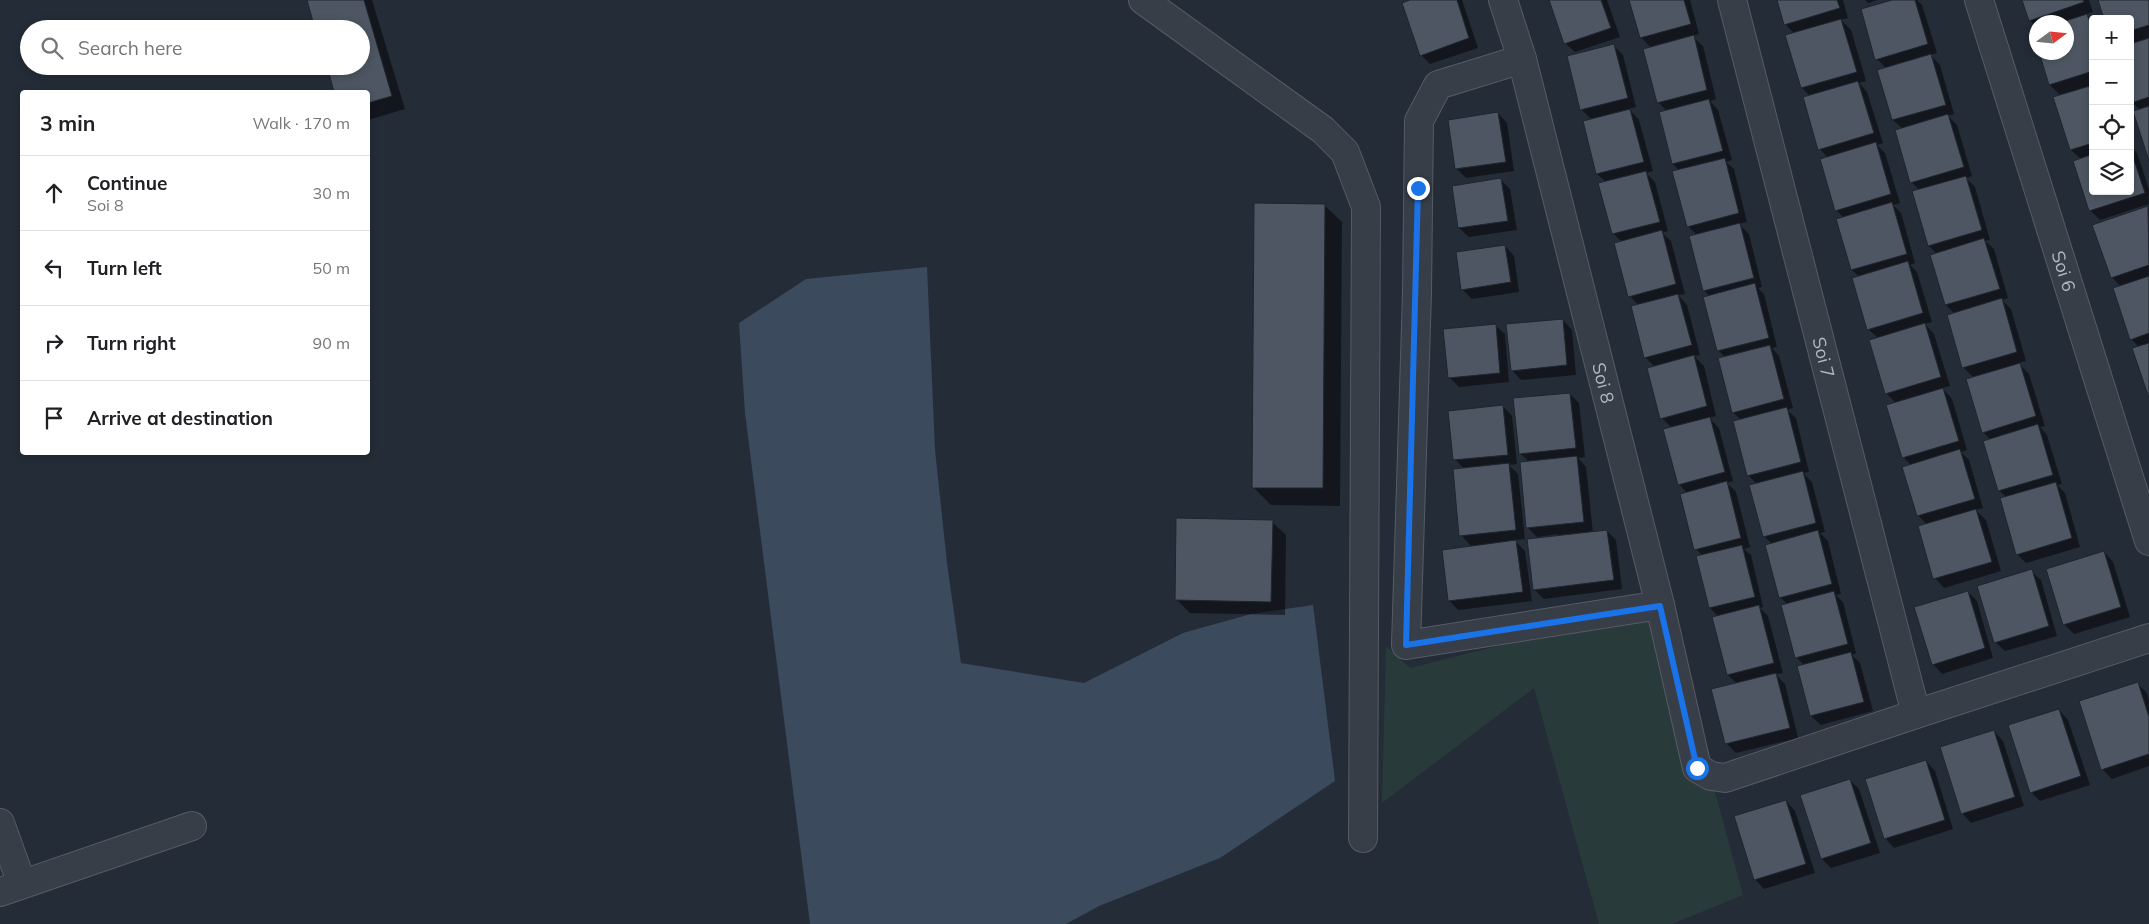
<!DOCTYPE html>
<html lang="en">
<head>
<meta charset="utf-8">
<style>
  :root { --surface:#fff; --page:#f2f2f2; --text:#202124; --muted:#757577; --line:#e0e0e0 }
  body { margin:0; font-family:Mulish,sans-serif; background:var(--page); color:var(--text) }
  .controls { position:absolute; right:15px; top:15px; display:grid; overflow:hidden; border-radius:5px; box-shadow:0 2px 8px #0003 }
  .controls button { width:45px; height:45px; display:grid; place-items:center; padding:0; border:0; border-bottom:1px solid var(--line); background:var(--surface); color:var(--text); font:25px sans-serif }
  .compass { position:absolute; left:2029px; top:15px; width:45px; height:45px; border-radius:50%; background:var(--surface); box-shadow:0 2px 8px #0003; rotate:75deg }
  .stop { position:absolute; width:15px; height:15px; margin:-11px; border:4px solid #1a73e8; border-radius:50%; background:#fff }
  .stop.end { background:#1a73e8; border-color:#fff; box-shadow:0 1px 5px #0008 }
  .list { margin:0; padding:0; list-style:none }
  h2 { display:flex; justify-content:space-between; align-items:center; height:65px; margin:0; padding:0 20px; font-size:21px }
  h2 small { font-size:16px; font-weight:400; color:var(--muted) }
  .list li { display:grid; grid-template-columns:32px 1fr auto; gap:15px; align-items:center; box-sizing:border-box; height:75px; padding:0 20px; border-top:1px solid var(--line) }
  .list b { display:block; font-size:19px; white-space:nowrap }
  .list p { margin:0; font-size:16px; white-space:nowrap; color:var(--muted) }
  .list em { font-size:16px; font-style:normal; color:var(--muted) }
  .icon { flex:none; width:28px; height:28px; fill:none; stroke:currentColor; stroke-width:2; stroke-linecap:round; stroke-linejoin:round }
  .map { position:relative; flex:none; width:2149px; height:924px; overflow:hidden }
  .search { position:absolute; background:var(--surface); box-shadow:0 2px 8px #0003; left:20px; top:20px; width:350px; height:55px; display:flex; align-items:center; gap:12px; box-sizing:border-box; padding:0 18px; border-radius:28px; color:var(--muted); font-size:19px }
  .panel { position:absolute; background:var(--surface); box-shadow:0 2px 8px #0003; left:20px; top:90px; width:350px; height:365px; border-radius:5px }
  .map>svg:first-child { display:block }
</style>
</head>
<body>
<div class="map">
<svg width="2149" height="924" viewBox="0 0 2149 924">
  <rect width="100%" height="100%" fill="#242c37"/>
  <path fill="#293a3a" d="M1660,605L1717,799L1743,895L1672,924H1599L1534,688L1382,803L1386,646L1410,668Z"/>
  <path fill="#3c4a5e" d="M927,267L935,450L947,563L961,663L1084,683L1183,633L1251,614L1313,605L1335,781L1220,858L1099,906L1066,924H810L745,413L739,323L806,279Z"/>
  <g fill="#0007">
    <path d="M308,0H372L405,109L368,120V92H336L328,66H361V29Z"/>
    <path d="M1414,0H1462L1478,48L1430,64L1421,55Z"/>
    <path d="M1551,0H1607L1620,37L1575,52L1565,43Z"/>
    <path d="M1631,0H1690L1699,34L1692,36L1703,46L1716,99L1710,101L1718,110L1732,160L1726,162L1734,169L1747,222L1739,224L1749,234L1762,287L1758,288L1764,294L1777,347L1772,348L1779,356L1793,408L1787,410L1796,418L1809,472L1803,473L1812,482L1825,532L1820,533L1828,541L1841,594L1836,595L1843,602L1856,653L1852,655L1860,663L1873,711L1821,725L1811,716L1804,665L1796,657L1788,605L1780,597L1772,544L1764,536L1757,484L1748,475L1741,420L1733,412L1726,358L1718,350L1710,297L1704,290L1697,235L1688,226L1680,171L1673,164L1660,113L1667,111L1658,102L1651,48L1641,37Z"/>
    <path d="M1778,0H1843L1848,18L1841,20L1851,30L1866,81L1859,83L1867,92L1883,143L1877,145L1885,153L1900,203L1893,205L1901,213L1915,263L1910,265L1917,272L1932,322L1925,324L1934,334L1950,386L1942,388L1952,399L1967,450L1961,452L1969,460L1983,508L1976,510L1986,520L2001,571L1944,588L1935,578L1927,525L1918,515L1911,465L1903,457L1896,403L1886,393L1878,338L1868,329L1860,277L1852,270L1837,220L1844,218L1836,210L1828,158L1820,149L1810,96L1802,88L1787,36L1795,34L1786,25Z"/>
    <path d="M1865,0H1878L1868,3Z"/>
    <path d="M1896,0H1917L1922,5L1937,53L1930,55L1940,65L1954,114L1948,116L1957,125L1972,176L1966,178L1975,187L1990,240L1985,241L1994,249L2008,298L2002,300L2011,309L2026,361L2018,363L2029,374L2045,426L2040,427L2047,435L2062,484L2057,485L2065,493L2080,547L2026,563L2017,554L2007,498L1999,490L1991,440L1983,432L1974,378L1963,367L1955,314L1946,305L1937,254L1929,246L1914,192L1920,190L1911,182L1903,129L1893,120L1887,69L1877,59Z"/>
    <path d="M2023,0H2089L2093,12L2086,14L2093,21V191H2130V146L2137,153L2149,189V204L2100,220L2090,210L2081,159L2071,150L2061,96L2050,85L2040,52H2066V22H2036V27L2030,20Z"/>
    <path d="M2099,0H2149V157L2140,110L2132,102L2130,97V19Z"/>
    <path d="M1614,46L1623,55L1636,107L1629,109L1639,120L1653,171L1646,173L1655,182L1668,231L1662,233L1671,241L1685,294L1678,295L1687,305L1700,355L1694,356L1704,366L1716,416L1709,418L1719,428L1733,481L1727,483L1736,492L1750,547L1744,549L1751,555L1763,607L1760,608L1768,616L1783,673L1775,674L1785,684L1798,738L1736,753L1726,743L1737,684L1728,675L1719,617L1710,608L1702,555L1696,549L1687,493L1679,484L1672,428L1662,418L1655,367L1645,357L1639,306L1630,296L1622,242L1613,233L1606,182L1597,174L1592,120L1581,109Z"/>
    <path d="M1498,113L1507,123L1514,171L1466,178L1457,169Z"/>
    <path d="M2130,131L2134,141L2130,143Z"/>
    <path d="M1501,180L1510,189L1517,230L1469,237L1459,228Z"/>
    <path d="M1324,205L1342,222L1340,506L1271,505L1253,487Z"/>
    <path d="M2148,207L2149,208V394L2139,347L2131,339L2121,287L2112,277Z"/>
    <path d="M1505,246L1514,256L1519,292L1472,299L1462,289Z"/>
    <path d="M1563,320L1572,330L1576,375L1521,380L1512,370Z"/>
    <path d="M1495,325L1505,334L1509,382L1459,387L1449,377Z"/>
    <path d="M1570,394L1579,403L1585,457L1578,458L1586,467L1593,533L1607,531L1616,540L1622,589L1544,599L1534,589L1558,534L1537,537L1527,527L1529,462L1521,454Z"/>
    <path d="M1503,406L1512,416L1517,464L1509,465L1518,474L1525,539L1514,540L1525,551L1532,601L1458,610L1449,600L1472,547L1461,535L1464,469L1455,459Z"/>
    <path d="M1272,522L1286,535L1285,615L1190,613L1176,599Z"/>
    <path d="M2104,552L2113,562L2130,617L2074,634L2064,624Z"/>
    <path d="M2031,571L2041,580L2057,636L2005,651L1995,642Z"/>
    <path d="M1968,592L1977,601L1993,658L1942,674L1933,664Z"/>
    <path d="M2137,683L2147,693L2149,700V766L2112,779L2102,769Z"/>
    <path d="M2059,710L2068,720L2090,785L2040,801L2031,792Z"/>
    <path d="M1994,731L2003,741L2024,806L1971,823L1962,813Z"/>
    <path d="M1926,761L1935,771L1953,829L1894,848L1885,838Z"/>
    <path d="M1850,780L1859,789L1880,853L1831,868L1822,859Z"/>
    <path d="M1786,801L1795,811L1815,873L1764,889L1755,879Z"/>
  </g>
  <g fill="#4d5662" stroke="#1f252e">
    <path d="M307,0H364L392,96L368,103V92H334L327,66H361V29H315Z"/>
    <path d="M1410,0H1457L1469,38L1420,56L1402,3Z"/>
    <path d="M1549,0H1601L1611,28L1564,44Z"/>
    <path d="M1629,0H1684L1691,24L1640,38Z"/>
    <path d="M1777,0H1837L1840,8L1784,25Z"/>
    <path d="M1892,0H1915L1928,44L1875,60L1861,9Z"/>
    <path d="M2022,0H2083L2084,2L2029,21Z"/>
    <path d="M2098,0H2149V25L2130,31V19H2104Z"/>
    <path d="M2087,14L2093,31V71L2049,85L2039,52H2066V22H2062Z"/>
    <path d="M1841,19L1857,72L1801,88L1785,35Z"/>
    <path d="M1694,35L1707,90L1657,103L1643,49Z"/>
    <path d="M2149,38V97L2131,103L2130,44Z"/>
    <path d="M1614,44L1628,98L1580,110L1567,56Z"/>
    <path d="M1931,54L1946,105L1892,120L1877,70Z"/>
    <path d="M1858,81L1874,133L1818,150L1803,97Z"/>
    <path d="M2093,85V143L2070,150L2053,97Z"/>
    <path d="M1709,99L1723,151L1672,164L1659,112Z"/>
    <path d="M2149,106V161L2133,111Z"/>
    <path d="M1630,109L1644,162L1596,174L1583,121Z"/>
    <path d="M1498,112L1506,162L1455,169L1448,120Z"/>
    <path d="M1948,114L1964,167L1910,183L1895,130Z"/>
    <path d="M1876,142L1891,194L1835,211L1820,159Z"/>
    <path d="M2130,148L2145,193L2089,211L2073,161L2093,154V191H2130Z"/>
    <path d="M1725,158L1739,213L1687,227L1672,171Z"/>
    <path d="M1646,171L1660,222L1612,234L1598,183Z"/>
    <path d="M1966,176L1982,230L1928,246L1912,191Z"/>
    <path d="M1501,178L1508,221L1458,228L1452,186Z"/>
    <path d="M1892,202L1907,254L1851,270L1836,219Z"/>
    <path d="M1254,203L1325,204L1323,488H1252Z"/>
    <path d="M2148,206L2149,265L2111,278L2092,225Z"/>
    <path d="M1740,223L1754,278L1703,291L1689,236Z"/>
    <path d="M1662,230L1676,284L1628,297L1614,243Z"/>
    <path d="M1984,238L2000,289L1945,305L1930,255Z"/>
    <path d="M1505,245L1511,282L1461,290L1456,252Z"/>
    <path d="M1908,261L1923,313L1867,330L1852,278Z"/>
    <path d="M2149,276V333L2130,340L2113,288Z"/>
    <path d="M1755,283L1769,338L1717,351L1703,297Z"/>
    <path d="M1678,294L1692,345L1644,358L1631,306Z"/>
    <path d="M2002,298L2017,352L1962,368L1947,315Z"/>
    <path d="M1563,319L1567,365L1511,371L1506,324Z"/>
    <path d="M1925,323L1941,377L1885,394L1869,340Z"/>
    <path d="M1496,324L1500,373L1448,378L1443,329Z"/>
    <path d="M2149,343V398L2132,348Z"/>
    <path d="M1770,345L1784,399L1732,413L1718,358Z"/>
    <path d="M1694,355L1707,406L1660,419L1647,368Z"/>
    <path d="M2020,363L2036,416L1982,433L1966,379Z"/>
    <path d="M1943,388L1959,441L1902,458L1886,405Z"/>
    <path d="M1570,393L1576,448L1519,454L1513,398Z"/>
    <path d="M1503,405L1508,455L1453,460L1448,411Z"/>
    <path d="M1787,407L1801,462L1747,476L1733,421Z"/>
    <path d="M1710,417L1725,472L1678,485L1663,429Z"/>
    <path d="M2038,424L2053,475L1998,491L1983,441Z"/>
    <path d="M1960,449L1975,499L1917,516L1902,467Z"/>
    <path d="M1577,456L1584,522L1526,528L1520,462Z"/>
    <path d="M1509,463L1516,530L1459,536L1453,469Z"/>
    <path d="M1803,471L1816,523L1763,537L1749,485Z"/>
    <path d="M1727,481L1741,538L1694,550L1680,494Z"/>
    <path d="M2056,482L2072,538L2016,555L2000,498Z"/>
    <path d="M1976,509L1992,562L1933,579L1918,526Z"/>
    <path d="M1176,518L1273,520L1271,602L1175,600Z"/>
    <path d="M1607,530L1614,580L1533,590L1527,539Z"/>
    <path d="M1818,530L1832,584L1779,598L1765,545Z"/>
    <path d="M1516,540L1523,592L1448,601L1442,550Z"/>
    <path d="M1742,545L1755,597L1709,608L1696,556Z"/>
    <path d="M2104,551L2121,607L2063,625L2046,569Z"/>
    <path d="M2032,569L2049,626L1994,643L1977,586Z"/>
    <path d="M1834,591L1848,644L1795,658L1781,605Z"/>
    <path d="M1968,591L1985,648L1932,665L1914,607Z"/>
    <path d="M1759,605L1774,663L1727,675L1712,617Z"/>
    <path d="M1851,652L1864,702L1810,716L1797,666Z"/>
    <path d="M1776,673L1790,728L1725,744L1711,689Z"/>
    <path d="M2138,682L2149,717V754L2101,770L2079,701Z"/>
    <path d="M2059,709L2081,776L2030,793L2008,725Z"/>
    <path d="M1994,730L2015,797L1961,814L1940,747Z"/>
    <path d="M1926,760L1945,820L1884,839L1865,779Z"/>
    <path d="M1850,779L1871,843L1821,859L1800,795Z"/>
    <path d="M1786,800L1806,864L1754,880L1734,816Z"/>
  </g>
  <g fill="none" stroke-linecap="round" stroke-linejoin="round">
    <defs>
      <g id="street">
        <path d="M1143,0L1323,130L1345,152L1366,207L1363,838"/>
        <path id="s1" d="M1503,0L1522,59L1660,605L1697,768L1711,776L1725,778L1916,714L2149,638"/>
        <path id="s2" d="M1732,0L1916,714"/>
        <path id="s3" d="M1979,0L2149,541"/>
        <path d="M1522,59L1438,85L1419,121L1417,293L1406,645L1660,605"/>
        <path d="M0,823L22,884"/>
        <path d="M0,892L192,826"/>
      </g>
    </defs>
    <use href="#street" stroke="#565c65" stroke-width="30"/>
    <use href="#street" stroke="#383e48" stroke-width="28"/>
  </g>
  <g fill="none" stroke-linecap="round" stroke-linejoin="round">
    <path stroke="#1a73e8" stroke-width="6" d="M1418,188L1406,645L1660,606L1697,768"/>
  </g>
  <g text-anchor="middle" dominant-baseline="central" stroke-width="4.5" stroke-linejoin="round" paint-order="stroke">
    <g font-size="18" fill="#b3b9c4" stroke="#1d232c">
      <text stroke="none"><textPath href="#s3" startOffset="284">Soi 6</textPath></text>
      <text stroke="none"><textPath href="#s2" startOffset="369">Soi 7</textPath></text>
      <text stroke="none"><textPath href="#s1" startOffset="396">Soi 8</textPath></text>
    </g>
  </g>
</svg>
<div class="controls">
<button>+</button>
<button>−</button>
<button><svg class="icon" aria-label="locate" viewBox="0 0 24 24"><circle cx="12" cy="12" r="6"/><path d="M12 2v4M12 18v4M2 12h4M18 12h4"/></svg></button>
<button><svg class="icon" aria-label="layers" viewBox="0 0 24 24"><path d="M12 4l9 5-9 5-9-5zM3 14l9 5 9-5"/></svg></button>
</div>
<svg class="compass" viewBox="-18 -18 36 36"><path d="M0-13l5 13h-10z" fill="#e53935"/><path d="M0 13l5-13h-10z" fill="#757577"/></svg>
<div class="stop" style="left:1697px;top:768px"></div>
<div class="stop end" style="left:1418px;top:188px"></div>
<div class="search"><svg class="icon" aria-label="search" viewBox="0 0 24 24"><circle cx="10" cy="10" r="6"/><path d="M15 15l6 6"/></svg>Search here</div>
<section class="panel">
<h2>3 min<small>Walk · 170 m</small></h2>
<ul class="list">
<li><svg class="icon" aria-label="ahead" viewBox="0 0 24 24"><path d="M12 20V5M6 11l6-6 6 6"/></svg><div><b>Continue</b><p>Soi 8</p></div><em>30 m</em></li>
<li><svg class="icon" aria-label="left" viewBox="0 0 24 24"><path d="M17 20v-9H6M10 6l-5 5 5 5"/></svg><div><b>Turn left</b></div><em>50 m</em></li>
<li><svg class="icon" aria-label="right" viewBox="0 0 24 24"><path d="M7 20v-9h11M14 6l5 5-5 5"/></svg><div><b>Turn right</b></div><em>90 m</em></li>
<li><svg class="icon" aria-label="arrive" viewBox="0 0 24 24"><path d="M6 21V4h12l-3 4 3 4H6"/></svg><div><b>Arrive at destination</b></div></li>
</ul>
</section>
</div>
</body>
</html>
